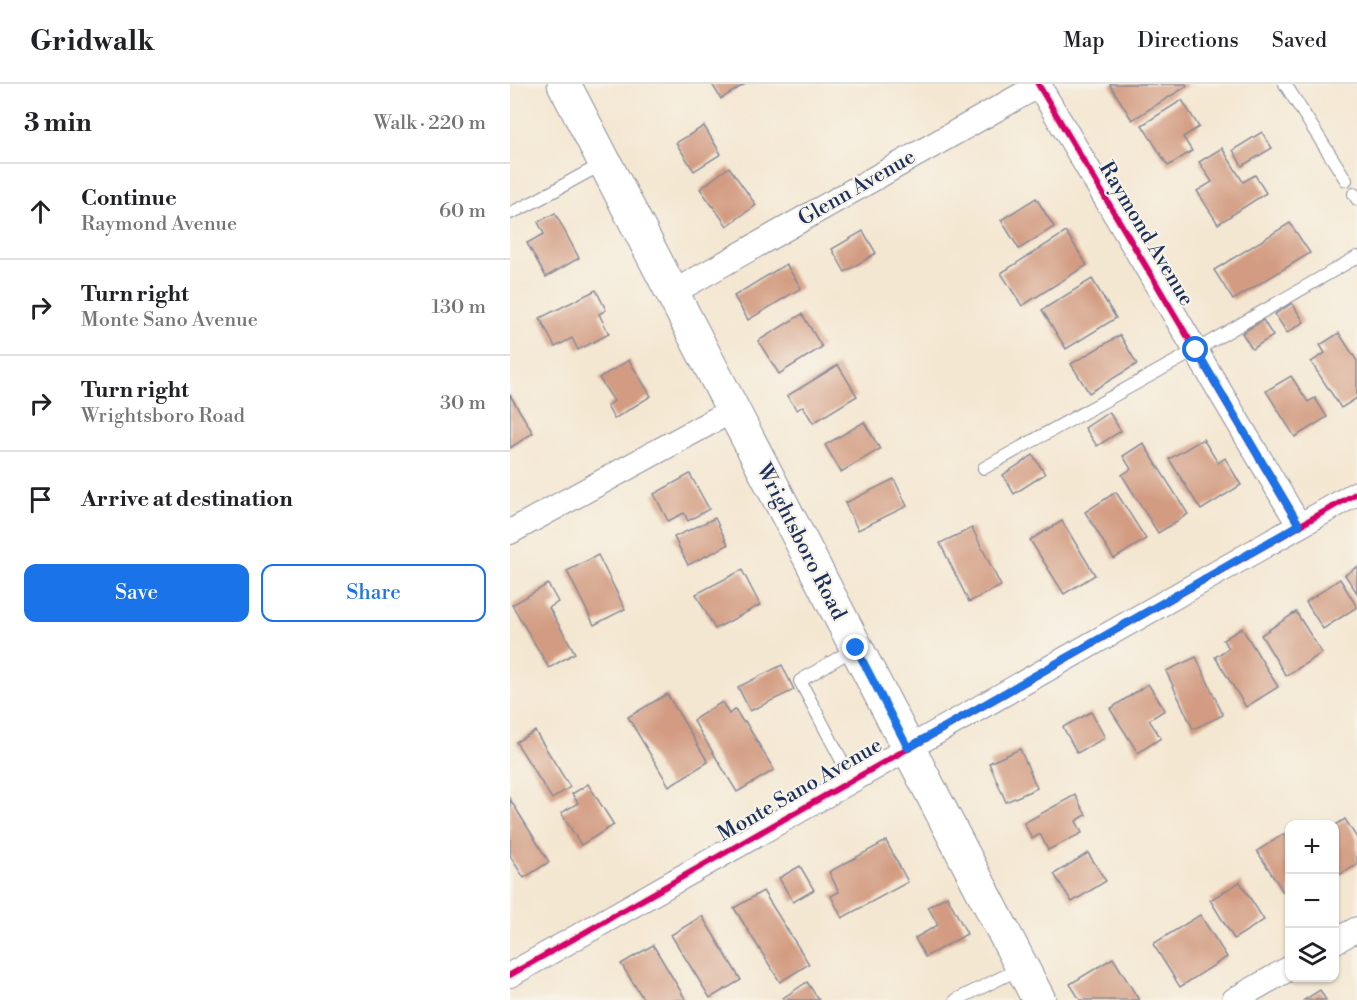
<!DOCTYPE html>
<html lang="en">
<head>
<meta charset="utf-8">
<style>
  :root { --surface:#fff; --page:#f6f6f6; --text:#202124; --muted:#757577; --line:#e0e0e0; --accent:#1a73e8 }
  body { margin:0; font-family:"Libre Bodoni",serif; background:var(--page); color:var(--text) }
  .controls { position:absolute; right:18px; bottom:18px; display:grid; overflow:hidden; border-radius:12px; box-shadow:0 2px 4px #0004 }
  .controls button { width:54px; height:54px; display:grid; place-items:center; padding:0; border:0; border-bottom:2px solid var(--line); background:var(--surface); color:var(--text); font:30px sans-serif }
  .stop { position:absolute; width:18px; height:18px; margin:-14px; border:4px solid #1a73e8; border-radius:50%; background:#fff }
  .stop.end { background:#1a73e8; border-color:#fff; box-shadow:0 2px 6px #0008 }
  .list { margin:0; padding:0; list-style:none }
  h2 { display:flex; justify-content:space-between; align-items:center; height:78px; margin:0; padding:0 24px; font-size:26px }
  h2 small { font-size:20px; font-weight:400; color:var(--muted) }
  .list li { display:grid; grid-template-columns:39px 1fr auto; gap:18px; align-items:center; box-sizing:border-box; height:96px; padding:0 24px; border-top:2px solid var(--line) }
  .list b { display:block; font-size:22px; white-space:nowrap }
  .list p { margin:0; font-size:20px; white-space:nowrap; color:var(--muted) }
  .list em { font-size:20px; font-style:normal; color:var(--muted) }
  .actions { display:flex; gap:12px; padding:18px 24px }
  .actions a { flex:1; padding:14px 0; border:2px solid var(--accent); border-radius:12px; text-align:center; font-size:21px; color:var(--accent) }
  .actions .main { background:var(--accent); color:#fff }
  .icon { flex:none; width:33px; height:33px; fill:none; stroke:currentColor; stroke-width:2; stroke-linecap:round; stroke-linejoin:round }
  .map { position:relative; flex:none; width:847px; height:916px; overflow:hidden }
  header { display:flex; align-items:center; gap:36px; box-sizing:border-box; height:84px; padding:0 30px; background:var(--surface); border-bottom:2px solid var(--line) }
  header strong { font-size:28px }
  nav { display:flex; gap:33px; margin-inline-start:auto; font-size:21px }
  main { display:flex }
  aside { flex:1; background:var(--surface) }
  .map>svg:first-child { display:block }
</style>
</head>
<body>
<header>
<strong>Gridwalk</strong>
<nav><a>Map</a><a>Directions</a><a>Saved</a></nav>
</header>
<main>
<aside>
<h2>3 min<small>Walk · 220 m</small></h2>
<ul class="list">
<li><svg class="icon" aria-label="ahead" viewBox="0 0 24 24"><path d="M12 20V5M6 11l6-6 6 6"/></svg><div><b>Continue</b><p>Raymond Avenue</p></div><em>60 m</em></li>
<li><svg class="icon" aria-label="right" viewBox="0 0 24 24"><path d="M7 20v-9h11M14 6l5 5-5 5"/></svg><div><b>Turn right</b><p>Monte Sano Avenue</p></div><em>130 m</em></li>
<li><svg class="icon" aria-label="right" viewBox="0 0 24 24"><path d="M7 20v-9h11M14 6l5 5-5 5"/></svg><div><b>Turn right</b><p>Wrightsboro Road</p></div><em>30 m</em></li>
<li><svg class="icon" aria-label="arrive" viewBox="0 0 24 24"><path d="M6 21V4h12l-3 4 3 4H6"/></svg><div><b>Arrive at destination</b></div></li>
</ul>
<div class="actions"><a class="main">Save</a><a>Share</a></div>
</aside>
<div class="map">
<svg width="847" height="916" viewBox="0 0 847 916">
  <rect width="100%" height="100%" fill="#f7f3e8"/>
  <filter id="ink" filterUnits="userSpaceOnUse"><feTurbulence type="fractalNoise" baseFrequency=".0167" numOctaves="2"/><feDisplacementMap in="SourceGraphic" scale="12" xChannelSelector="R" yChannelSelector="G"/><feConvolveMatrix kernelMatrix="1 2 1 2 8 2 1 2 1" color-interpolation-filters="sRGB"/></filter>
  <filter id="wash" filterUnits="userSpaceOnUse"><feTurbulence type="fractalNoise" baseFrequency=".008" numOctaves="4" result="noise"/><feDisplacementMap in="SourceGraphic" scale="24" xChannelSelector="R" yChannelSelector="G"/><feGaussianBlur stdDeviation="1.35" result="paint"/><feColorMatrix in="noise" values="0 0 0 0 0 0 0 0 0 0 0 0 0 0 0 0 0 1.4 0 .05"/><feComposite in="paint" operator="in"/></filter>
  <g filter="url(#wash)">
    <rect width="100%" height="100%" fill="#f4e7d2"/>
    <g id="blocks">
      <g fill="#d39c82">
        <path d="M202,0H235L211,15Z"/>
        <path d="M601,0H676L677,2L622,36L600,1Z"/>
        <path d="M672,16L689,43L673,53L682,67L658,82L632,41Z"/>
        <path d="M194,42L211,70L184,87L166,59Z"/>
        <path d="M752,48L762,64L732,82L723,66Z"/>
        <path d="M712,64L733,98L745,91L756,109L708,140L687,107L702,98L689,78Z"/>
        <path d="M219,83L246,121L217,142L190,105Z"/>
        <path d="M526,114L544,143L509,165L491,136Z"/>
        <path d="M45,129L69,174L36,193L17,159L34,150L28,138Z"/>
        <path d="M780,139L800,169L723,216L704,186Z"/>
        <path d="M353,147L366,169L335,188L322,165Z"/>
        <path d="M556,148L577,181L512,222L491,189Z"/>
        <path d="M276,180L291,204L238,236L224,212Z"/>
        <path d="M582,195L606,234L556,265L532,226Z"/>
        <path d="M86,206L96,226L89,230L99,250L68,266L62,254L45,263L30,234Z"/>
        <path d="M782,219L794,238L777,249L765,230Z"/>
        <path d="M292,230L312,263L269,290L248,257Z"/>
        <path d="M753,236L763,252L742,265L732,249Z"/>
        <path d="M829,249L847,277V314L831,324L801,278L815,269L810,261Z"/>
        <path d="M610,251L627,280L579,309L561,280Z"/>
        <path d="M119,276L141,312L104,335L97,322L104,317L89,294Z"/>
        <path d="M328,281L347,312L303,339L293,322L287,326L277,312Z"/>
        <path d="M781,292L798,318L805,314L817,333L785,353L756,307Z"/>
        <path d="M0,311L23,349L0,364Z"/>
        <path d="M599,328L611,347L587,362L575,344Z"/>
        <path d="M354,338L370,365L331,388L315,361Z"/>
        <path d="M693,355L708,379L715,374L731,401L691,426L659,375Z"/>
        <path d="M633,359L678,430L648,449L612,391L621,385L613,372Z"/>
        <path d="M523,371L535,390L504,410L493,391Z"/>
        <path d="M180,390L199,425L178,437L174,429L158,437L144,410Z"/>
        <path d="M384,395L397,422L348,446L335,419Z"/>
        <path d="M606,408L636,455L604,475L575,428Z"/>
        <path d="M205,434L218,461L178,481L164,453Z"/>
        <path d="M552,437L585,491L554,510L520,456Z"/>
        <path d="M462,444L491,502L459,518L430,459Z"/>
        <path d="M88,471L115,525L84,541L57,487Z"/>
        <path d="M847,483V509L835,491Z"/>
        <path d="M232,486L250,521L205,545L186,510Z"/>
        <path d="M830,495L847,523L813,545L796,518Z"/>
        <path d="M38,500L48,518L39,524L65,569L39,584L2,521Z"/>
        <path d="M786,528L812,569L776,592L751,551Z"/>
        <path d="M732,544L768,603L736,623L705,573L719,564L713,556Z"/>
        <path d="M686,573L713,631L683,645L656,587Z"/>
        <path d="M272,581L284,606L240,627L228,603Z"/>
        <path d="M638,600L655,626L639,636L651,654L628,669L600,625Z"/>
        <path d="M157,610L198,678L159,702L118,633Z"/>
        <path d="M212,618L219,630L225,625L233,638L235,637L264,686L227,708L183,636Z"/>
        <path d="M581,628L595,654L567,669L553,643Z"/>
        <path d="M25,647L60,703L42,715L6,658Z"/>
        <path d="M510,665L527,704L496,718L479,679Z"/>
        <path d="M78,700L104,741L71,761L51,729L68,719L62,710Z"/>
        <path d="M565,711L576,731L566,737L572,749L538,766L530,750L522,755L514,739Z"/>
        <path d="M0,715L39,778L14,794L0,772Z"/>
        <path d="M835,735L847,754V781L829,791L824,784V742Z"/>
        <path d="M774,750L780,759V813L777,814L747,767Z"/>
        <path d="M376,757L398,798L332,834L321,812L329,808L319,788Z"/>
        <path d="M578,769L596,797L562,818L544,790Z"/>
        <path d="M290,782L304,806L283,818L269,794Z"/>
        <path d="M730,798L754,836L724,855L700,816Z"/>
        <path d="M253,807L299,880L270,898L224,824Z"/>
        <path d="M437,812L457,850L415,873L405,854L428,841L418,823Z"/>
        <path d="M690,831L717,873L670,903L643,860Z"/>
        <path d="M192,832L231,896L200,914L161,851Z"/>
        <path d="M143,861L176,916H134L111,880Z"/>
        <path d="M603,874L629,916H570L560,900Z"/>
        <path d="M297,898L309,916H274L273,914Z"/>
        <path d="M810,906L816,916H794Z"/>
      </g>
    </g>
  </g>
  <g filter="url(#ink)">
    <use href="#blocks" fill-opacity="0" stroke="#888b98" stroke-width="1.5"/>
    <g fill="none" stroke-linecap="round" stroke-linejoin="round">
      <defs>
        <g id="lane">
          <path d="M775,0L836,96"/>
          <path d="M844,110L847,115"/>
          <path d="M0,129C33,116 62,94 94,80"/>
          <path d="M474,384L686,266L847,173"/>
          <path d="M342,696L290,597L345,564"/>
          <path d="M446,916L511,884"/>
        </g>
        <g id="street">
          <path d="M528,0L789,441"/>
          <path d="M162,209L531,0"/>
          <path d="M0,448L223,326"/>
          <path d="M824,858L847,845"/>
          <path d="M0,891L847,409"/>
          <path d="M724,916L780,884"/>
        </g>
        <path id="secondary" d="M54,0L529,916"/>
      </defs>
      <use href="#lane" stroke="#888b98" stroke-width="14"/>
      <use href="#street" stroke="#888b98" stroke-width="26"/>
      <use href="#secondary" stroke="#888b98" stroke-width="35"/>
      <use href="#lane" stroke="#fff" stroke-width="12"/>
      <use href="#street" stroke="#fff" stroke-width="24"/>
      <use href="#secondary" stroke="#fff" stroke-width="33"/>
      <defs>
        <g id="cycleway">
          <path d="M528,0L789,441"/>
          <path d="M0,891L847,409"/>
        </g>
      </defs>
      <use href="#cycleway" stroke="#f7f3e8" stroke-width="10"/>
      <use href="#cycleway" stroke="#d6006c" stroke-width="6"/>
    </g>
  </g>
  <g fill="none" stroke-linecap="round" stroke-linejoin="round" filter="url(#ink)">
    <path stroke="#1a73e8" stroke-width="8" d="M346,564L398,664L789,441L686,266"/>
  </g>
  <g text-anchor="middle" dominant-baseline="central" stroke-width="4.5" stroke-linejoin="round" paint-order="stroke">
    <g font-size="21" fill="#1b2f5e" stroke="#f7f3e8">
      <text transform="translate(347 104) rotate(-30)">Glenn Avenue</text>
      <text transform="translate(636 150) rotate(59)">Raymond Avenue</text>
      <text transform="translate(291 458) rotate(63)">Wrightsboro Road</text>
      <text transform="translate(290 706) rotate(-30)">Monte Sano Avenue</text>
    </g>
  </g>
</svg>
<div class="controls">
<button>+</button>
<button>−</button>
<button><svg class="icon" aria-label="layers" viewBox="0 0 24 24"><path d="M12 4l9 5-9 5-9-5zM3 14l9 5 9-5"/></svg></button>
</div>
<div class="stop" style="left:686px;top:266px"></div>
<div class="stop end" style="left:346px;top:564px"></div>
</div>
</main>
</body>
</html>
